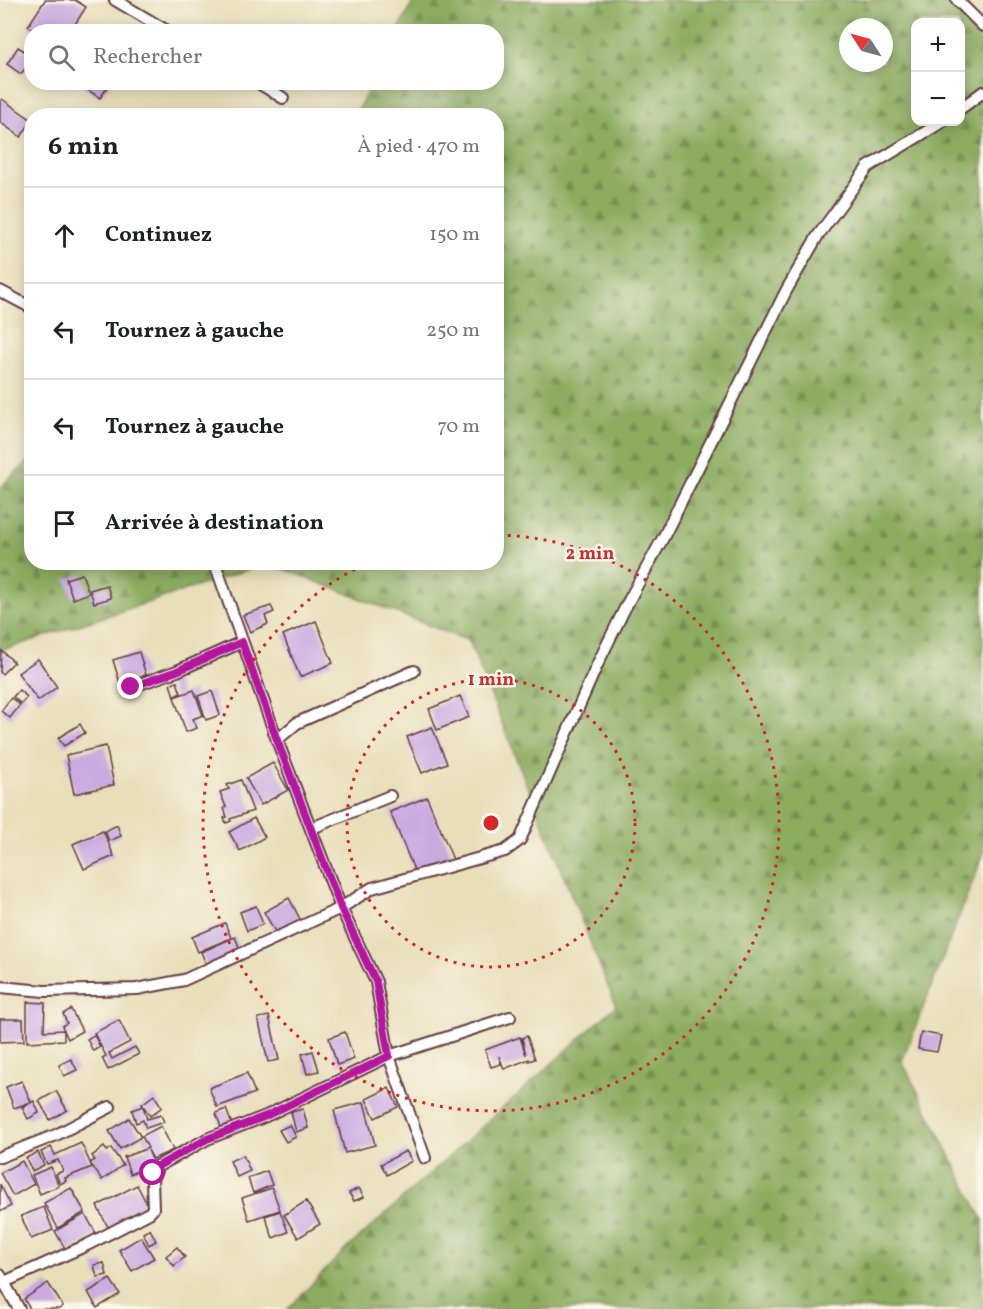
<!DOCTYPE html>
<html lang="fr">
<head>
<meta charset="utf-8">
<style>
  :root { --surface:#fff; --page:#f6f6f6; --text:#202124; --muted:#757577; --line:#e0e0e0 }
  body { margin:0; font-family:Vollkorn,serif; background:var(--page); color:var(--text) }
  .controls { position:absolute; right:18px; top:18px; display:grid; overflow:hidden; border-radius:12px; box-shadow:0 3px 15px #0003 }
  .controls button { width:54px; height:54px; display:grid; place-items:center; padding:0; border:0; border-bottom:2px solid var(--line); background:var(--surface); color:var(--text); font:30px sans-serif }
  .compass { position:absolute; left:839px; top:18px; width:54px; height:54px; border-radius:50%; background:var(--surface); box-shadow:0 3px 15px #0003; rotate:306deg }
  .stop { position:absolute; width:18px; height:18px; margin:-14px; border:4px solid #b5179e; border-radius:50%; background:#fff }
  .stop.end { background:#b5179e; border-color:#fff; box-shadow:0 2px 6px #0008 }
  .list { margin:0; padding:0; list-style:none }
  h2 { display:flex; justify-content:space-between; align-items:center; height:78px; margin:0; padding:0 24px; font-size:26px }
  h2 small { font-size:20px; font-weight:400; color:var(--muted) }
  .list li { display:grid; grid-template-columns:39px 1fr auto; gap:18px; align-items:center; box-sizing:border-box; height:96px; padding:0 24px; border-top:2px solid var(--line) }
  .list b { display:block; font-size:22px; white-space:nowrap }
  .list em { font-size:20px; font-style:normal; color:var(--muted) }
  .icon { flex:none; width:33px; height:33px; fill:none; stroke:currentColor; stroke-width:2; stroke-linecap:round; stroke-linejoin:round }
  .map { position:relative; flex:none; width:983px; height:1309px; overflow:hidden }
  .search { position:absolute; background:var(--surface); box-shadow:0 3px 15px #0003; left:24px; top:24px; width:480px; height:66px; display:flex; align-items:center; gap:15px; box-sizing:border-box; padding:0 21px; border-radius:24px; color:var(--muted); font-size:22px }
  .panel { position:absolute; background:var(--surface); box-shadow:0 3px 15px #0003; left:24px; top:108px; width:480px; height:462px; border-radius:24px }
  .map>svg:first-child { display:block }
</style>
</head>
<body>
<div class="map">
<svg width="983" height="1309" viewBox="0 0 983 1309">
  <defs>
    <pattern id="forest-firs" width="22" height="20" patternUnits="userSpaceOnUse" patternTransform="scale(1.5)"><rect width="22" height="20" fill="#8cac60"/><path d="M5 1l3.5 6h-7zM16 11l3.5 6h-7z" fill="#748b4f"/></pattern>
  </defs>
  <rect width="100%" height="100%" fill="#fbf7ec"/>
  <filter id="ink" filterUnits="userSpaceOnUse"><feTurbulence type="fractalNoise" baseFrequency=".0167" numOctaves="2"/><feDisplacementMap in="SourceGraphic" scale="12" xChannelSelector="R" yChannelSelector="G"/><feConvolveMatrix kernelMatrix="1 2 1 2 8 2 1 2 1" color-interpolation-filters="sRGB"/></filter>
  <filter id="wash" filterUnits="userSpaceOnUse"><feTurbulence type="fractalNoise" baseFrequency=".008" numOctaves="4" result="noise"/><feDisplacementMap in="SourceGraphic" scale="24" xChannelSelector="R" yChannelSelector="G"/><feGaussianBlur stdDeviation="1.35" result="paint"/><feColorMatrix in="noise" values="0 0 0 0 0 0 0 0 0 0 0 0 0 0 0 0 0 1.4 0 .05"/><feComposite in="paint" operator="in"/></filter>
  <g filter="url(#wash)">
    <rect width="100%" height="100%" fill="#e8deb9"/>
    <g fill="url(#forest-firs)" stroke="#6b6646" stroke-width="1.5" fill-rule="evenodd">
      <path d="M414,0H959L960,5L983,48V855L902,1061L983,1220V1309H288L341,1254L616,1006L469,641L269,563L496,562V116L355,115L372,83L496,82V32L398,31ZM916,22H960V122H916ZM848,27H884V63H848Z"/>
      <path d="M31,459L32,562L268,563L0,651V487Z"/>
    </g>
    <g id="blocks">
      <g fill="#c9a9e0">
        <path d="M45,0H75L86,7L70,32H37L28,26Z"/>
        <path d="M18,47L32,56V63L30,62L21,74L7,64Z"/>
        <path d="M86,82H111L100,98L83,87Z"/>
        <path d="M2,99L32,120L21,137L0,122V101Z"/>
        <path d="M82,574L89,593L73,599L66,579Z"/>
        <path d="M107,585L111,598L94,603L90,590Z"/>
        <path d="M271,606L274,612L265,616L268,624L250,632L243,615Z"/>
        <path d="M316,621L333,663L300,677L283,635Z"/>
        <path d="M1,650L14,662L2,674L0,672Z"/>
        <path d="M139,652L146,675L120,683L113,660Z"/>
        <path d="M38,659L57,687L38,701L18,673Z"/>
        <path d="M177,682L181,693L174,696L170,684Z"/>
        <path d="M19,690L27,697L21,704L13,697Z"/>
        <path d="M194,690L203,715L193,719L197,728L186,732L174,697Z"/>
        <path d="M212,691L220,715L206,720L198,696Z"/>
        <path d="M460,696L469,717L437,730L429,709Z"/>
        <path d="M11,698L20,705L10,718L1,711Z"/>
        <path d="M80,724L85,733L64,746L58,738Z"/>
        <path d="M432,727L447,763L422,773L407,737Z"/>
        <path d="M106,746L114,785L74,794L66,755Z"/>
        <path d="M273,763L288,790L261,805L246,778Z"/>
        <path d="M241,780L253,811L230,819L231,821L226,823L224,818L227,817L224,808L226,807L220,792L229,789L227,785Z"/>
        <path d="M427,797L454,862L417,877L390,812Z"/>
        <path d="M254,818L265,837L240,851L229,832Z"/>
        <path d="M117,825L121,836L109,841L105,831Z"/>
        <path d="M103,831L114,856L84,869L73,844Z"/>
        <path d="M289,898L301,921L277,935L264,912Z"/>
        <path d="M256,906L263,924L247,931L240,912Z"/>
        <path d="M225,923L231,938L198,952L192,937Z"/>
        <path d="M235,937L242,954L208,969L201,952Z"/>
        <path d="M27,1002L45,1003L44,1031L64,1030V1040L27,1042Z"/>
        <path d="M71,1009L82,1031L68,1039L62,1026L67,1023L63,1014Z"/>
        <path d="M269,1016L279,1060L268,1062L258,1018Z"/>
        <path d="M0,1019H23L24,1041L0,1042Z"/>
        <path d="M119,1020L130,1042L109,1053L112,1059L135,1047L139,1054L108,1070L102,1058L106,1056L94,1033Z"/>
        <path d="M345,1032L354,1059L337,1065L329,1038Z"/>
        <path d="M921,1032L941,1036L937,1052L918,1049Z"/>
        <path d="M94,1035L100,1047L93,1051L87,1039Z"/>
        <path d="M527,1036L535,1059L529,1061V1059L504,1069L499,1056L501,1064L491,1067L485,1050L520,1037L526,1055L522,1038Z"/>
        <path d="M313,1051L319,1071L307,1074L302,1054Z"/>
        <path d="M71,1059L77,1070L64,1076L59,1065Z"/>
        <path d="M247,1073L255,1093L217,1107L209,1088Z"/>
        <path d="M22,1081L31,1102L14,1108L6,1087Z"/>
        <path d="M389,1088L398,1107L375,1118L366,1099Z"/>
        <path d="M56,1091L67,1110L50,1120L39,1101Z"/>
        <path d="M154,1095L162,1107L150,1116L142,1104Z"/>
        <path d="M34,1101L39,1113L28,1119L22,1107Z"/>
        <path d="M364,1102L375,1145L345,1153L334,1110Z"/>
        <path d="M143,1106L147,1119L161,1115L164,1122L146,1128L143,1120L136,1123L132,1110Z"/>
        <path d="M226,1109L233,1127L222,1130L216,1113Z"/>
        <path d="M303,1109L308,1128L296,1132L291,1112Z"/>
        <path d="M129,1118L141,1137L120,1149L109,1131Z"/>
        <path d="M290,1125L296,1137L286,1142L279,1130Z"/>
        <path d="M161,1126L173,1150L153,1159L148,1150L154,1164L130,1174L124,1157L148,1148L142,1136Z"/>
        <path d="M81,1143L92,1167L65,1178L66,1181L60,1184L56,1174L63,1171L58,1160L47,1164L41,1152L51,1147L55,1155Z"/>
        <path d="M104,1147L107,1151L111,1148L123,1165L102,1180L90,1163L95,1160L92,1156Z"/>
        <path d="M406,1151L412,1161L387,1175L381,1164Z"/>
        <path d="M38,1152L44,1165L32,1171L26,1158Z"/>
        <path d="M243,1155L250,1171L237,1177L230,1161Z"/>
        <path d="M22,1161L34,1184L13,1196L0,1173Z"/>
        <path d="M51,1167L59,1186L40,1194L32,1175Z"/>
        <path d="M267,1171L272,1185L253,1193L248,1178Z"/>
        <path d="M0,1184L11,1206L0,1212Z"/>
        <path d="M137,1185L150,1210L110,1231L97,1206Z"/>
        <path d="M71,1188L85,1212L58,1228L44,1203Z"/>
        <path d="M272,1188L280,1210L249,1220L242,1198Z"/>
        <path d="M359,1188L364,1197L354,1201L349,1193Z"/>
        <path d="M306,1201L320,1224L298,1238L284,1215Z"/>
        <path d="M44,1207L53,1230L31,1239L21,1216Z"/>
        <path d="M280,1211L288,1232L273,1238L265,1216Z"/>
        <path d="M85,1214L97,1235L67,1252L55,1231Z"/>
        <path d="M150,1229L156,1241L149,1245L143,1233Z"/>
        <path d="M141,1237L154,1258L132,1271L119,1250Z"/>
        <path d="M177,1247L185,1257L174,1266L166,1256Z"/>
        <path d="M104,1263L107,1275L97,1277L94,1265Z"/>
        <path d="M110,1279L120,1294L97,1308L88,1292Z"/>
        <path d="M48,1283L63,1306L59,1309H30L24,1299Z"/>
      </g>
    </g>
  </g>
  <g filter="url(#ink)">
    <use href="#blocks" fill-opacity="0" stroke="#623c40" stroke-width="1.5"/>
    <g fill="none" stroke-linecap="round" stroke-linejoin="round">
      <defs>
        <g id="minor">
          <path d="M115,0L169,32"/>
          <path d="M957,0L983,26"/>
          <path d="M257,82L283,98"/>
          <path d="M960,109L983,92"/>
          <path d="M0,291L32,308"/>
          <path d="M217,569L277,740L341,908L376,982L389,1056L425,1158"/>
          <path d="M131,687L177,671L242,642"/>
          <path d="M277,740L297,723L414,671"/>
          <path d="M312,828L390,796"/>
          <path d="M0,987L44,991L137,989L184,980L341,908L372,888L505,851L520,840L598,663L627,604L664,536L786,291L817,237L868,167L942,122"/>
          <path d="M0,1157L56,1135L110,1107"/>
          <path d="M0,1275L19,1309"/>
          <path d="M0,1284L87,1245L149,1213L153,1209L152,1179L158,1166L207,1139L266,1116L389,1056L510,1017"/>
        </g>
      </defs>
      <use href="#minor" stroke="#623c40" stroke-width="14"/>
      <use href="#minor" stroke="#fff" stroke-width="10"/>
    </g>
  </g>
  <g fill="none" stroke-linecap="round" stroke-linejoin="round" filter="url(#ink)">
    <path stroke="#b5179e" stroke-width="8" d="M131,687L177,671L242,642L277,740L341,908L376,982L389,1056L266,1116L207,1139L158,1166L153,1173"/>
  </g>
  <g fill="none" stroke="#d62828" stroke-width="3" stroke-dasharray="3 6">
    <circle cx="491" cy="823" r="144"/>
    <path d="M499 535A288 288 0 1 1 367 563"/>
  </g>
  <circle cx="491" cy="823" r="9" fill="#d62828" stroke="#fbf7ec" stroke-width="3"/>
  <g font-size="18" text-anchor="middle" font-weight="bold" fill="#d62828" stroke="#fbf7ec" stroke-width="5" stroke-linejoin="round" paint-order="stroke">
    <text x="590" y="559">2 min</text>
    <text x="491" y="685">1 min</text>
  </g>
</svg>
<div class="controls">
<button>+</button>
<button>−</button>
</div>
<svg class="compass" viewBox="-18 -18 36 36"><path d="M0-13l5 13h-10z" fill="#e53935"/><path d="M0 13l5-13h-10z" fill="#757577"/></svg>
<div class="stop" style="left:153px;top:1173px"></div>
<div class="stop end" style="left:131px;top:687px"></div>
<div class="search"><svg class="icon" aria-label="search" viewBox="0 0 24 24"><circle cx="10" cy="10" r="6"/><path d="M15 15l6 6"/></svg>Rechercher</div>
<section class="panel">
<h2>6 min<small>À pied · 470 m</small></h2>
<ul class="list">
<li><svg class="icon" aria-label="ahead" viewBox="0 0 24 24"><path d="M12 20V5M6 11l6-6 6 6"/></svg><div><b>Continuez</b></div><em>150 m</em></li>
<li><svg class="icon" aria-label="left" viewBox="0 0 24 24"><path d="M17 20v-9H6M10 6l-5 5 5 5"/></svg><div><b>Tournez à gauche</b></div><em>250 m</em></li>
<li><svg class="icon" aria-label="left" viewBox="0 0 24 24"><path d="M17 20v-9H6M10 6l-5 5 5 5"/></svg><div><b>Tournez à gauche</b></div><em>70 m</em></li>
<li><svg class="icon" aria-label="arrive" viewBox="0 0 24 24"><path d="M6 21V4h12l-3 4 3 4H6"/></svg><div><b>Arrivée à destination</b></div></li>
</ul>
</section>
</div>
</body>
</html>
